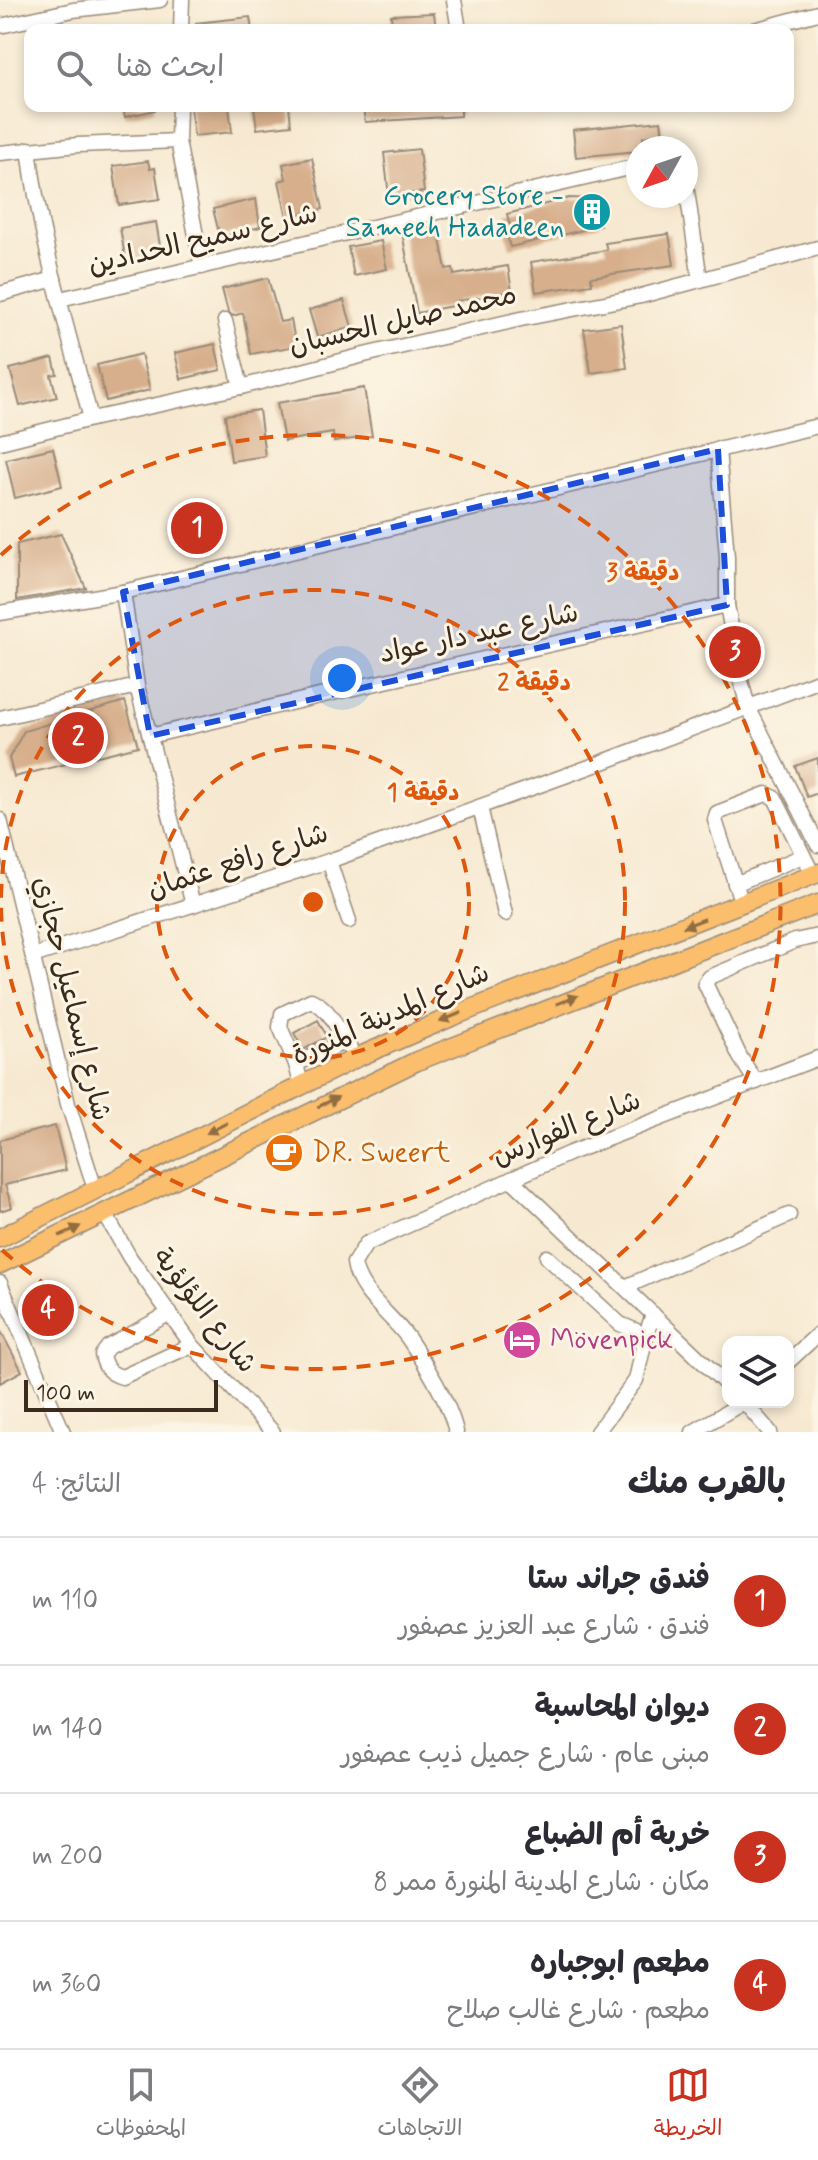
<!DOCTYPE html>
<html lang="ar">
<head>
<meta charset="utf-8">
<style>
  :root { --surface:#fff; --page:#f7f7f7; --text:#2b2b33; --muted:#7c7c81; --line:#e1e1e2; --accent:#c8321e }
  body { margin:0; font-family:Mynerve,"Playpen Sans Arabic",sans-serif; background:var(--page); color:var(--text); direction:rtl }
  .controls { position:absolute; right:24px; bottom:24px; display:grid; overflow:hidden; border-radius:16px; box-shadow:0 4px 12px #0003 }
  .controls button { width:72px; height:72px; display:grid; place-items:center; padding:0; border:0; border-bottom:2px solid var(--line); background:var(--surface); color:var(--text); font:40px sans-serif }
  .compass { position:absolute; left:626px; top:136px; width:72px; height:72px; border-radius:50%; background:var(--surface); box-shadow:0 4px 12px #0003; rotate:230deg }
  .scale { position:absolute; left:24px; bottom:20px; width:194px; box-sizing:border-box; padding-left:8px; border:4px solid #3b2a1e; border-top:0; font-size:22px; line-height:28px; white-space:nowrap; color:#3b2a1e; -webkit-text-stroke:6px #fcf5e5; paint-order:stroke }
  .you { position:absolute; left:342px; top:678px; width:28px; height:28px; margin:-20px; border:6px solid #fff; border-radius:50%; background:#1a73e8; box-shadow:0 0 0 12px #1a73e833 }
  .badge { display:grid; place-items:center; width:52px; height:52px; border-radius:50%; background:var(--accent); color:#fff; font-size:26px; font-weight:700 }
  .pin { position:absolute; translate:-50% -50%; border:4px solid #fff; box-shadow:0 2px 8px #0006 }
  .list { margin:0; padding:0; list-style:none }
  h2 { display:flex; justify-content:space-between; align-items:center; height:104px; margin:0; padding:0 32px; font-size:34px }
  h2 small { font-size:26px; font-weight:400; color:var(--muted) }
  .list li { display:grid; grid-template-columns:52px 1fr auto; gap:24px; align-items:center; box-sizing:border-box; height:128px; padding:0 32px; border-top:2px solid var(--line) }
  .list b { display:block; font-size:30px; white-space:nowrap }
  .list p { margin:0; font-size:26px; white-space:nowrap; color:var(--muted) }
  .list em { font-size:26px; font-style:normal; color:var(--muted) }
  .icon { flex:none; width:44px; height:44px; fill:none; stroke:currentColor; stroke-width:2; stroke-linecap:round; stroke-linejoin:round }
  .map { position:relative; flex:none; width:818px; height:1432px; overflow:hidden; direction:ltr }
  .search { position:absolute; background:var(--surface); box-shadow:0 4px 12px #0003; left:24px; right:24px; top:24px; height:88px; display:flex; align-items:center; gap:20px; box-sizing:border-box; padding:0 28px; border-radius:16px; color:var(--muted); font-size:30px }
  .sheet { height:616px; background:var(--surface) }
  nav { display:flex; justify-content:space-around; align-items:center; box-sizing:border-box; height:112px; border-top:2px solid var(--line); background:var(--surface); font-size:22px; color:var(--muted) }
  nav a { display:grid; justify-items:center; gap:4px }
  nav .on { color:var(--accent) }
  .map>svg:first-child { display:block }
</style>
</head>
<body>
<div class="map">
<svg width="818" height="1432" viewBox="0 0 818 1432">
  <rect width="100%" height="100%" fill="#fcf5e5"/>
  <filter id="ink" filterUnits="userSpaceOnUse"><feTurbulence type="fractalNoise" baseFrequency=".0125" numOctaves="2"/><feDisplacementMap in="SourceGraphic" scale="16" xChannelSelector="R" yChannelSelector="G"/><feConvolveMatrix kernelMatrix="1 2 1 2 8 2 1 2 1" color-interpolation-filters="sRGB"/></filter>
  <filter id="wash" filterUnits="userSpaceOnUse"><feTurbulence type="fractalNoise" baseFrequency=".006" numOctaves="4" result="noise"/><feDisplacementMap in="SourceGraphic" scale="32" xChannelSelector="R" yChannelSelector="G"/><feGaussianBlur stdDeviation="1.8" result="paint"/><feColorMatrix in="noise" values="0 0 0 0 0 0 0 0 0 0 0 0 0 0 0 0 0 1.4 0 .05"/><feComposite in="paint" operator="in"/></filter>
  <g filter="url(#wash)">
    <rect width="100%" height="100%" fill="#f7e9d1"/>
    <g id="blocks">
      <g fill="#d7af8c">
        <path d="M434,13L436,30H392L391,15Z"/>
        <path d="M250,17L252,30H197L196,23Z"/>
        <path d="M122,106H155V110L125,117Z"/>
        <path d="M190,106H229L232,132L194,136Z"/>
        <path d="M254,106H289L291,125L257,129Z"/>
        <path d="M363,106H461V116L365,122Z"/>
        <path d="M661,121L663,135L643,137L644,148H638V151L576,157L573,130Z"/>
        <path d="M419,149L424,192L389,196L384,153Z"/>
        <path d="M312,158L323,209L287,217L279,181L286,179L283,164Z"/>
        <path d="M148,161L150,169L155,168L160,199L119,205L113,166Z"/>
        <path d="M569,198L596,199L600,226L510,247L506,232L511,231L507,214Z"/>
        <path d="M256,199L260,227L220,237L213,209Z"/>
        <path d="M156,222L160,246L152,247L153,258L126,262L120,228Z"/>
        <path d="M437,225L446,269L453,268L454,275L508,266L512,292L456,301L457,305L417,313L402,232Z"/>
        <path d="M669,234L674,265L591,277L592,284L536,292L531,262L607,250L605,243Z"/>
        <path d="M381,241L387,269L354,276L348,247Z"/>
        <path d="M268,278L280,322L291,320L296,346L251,354L243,313L233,316L228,312L222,289Z"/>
        <path d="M344,300L352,327L317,337L309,310Z"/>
        <path d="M621,324L627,368L591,373L584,329Z"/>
        <path d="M215,344L221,370L181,379L175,353Z"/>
        <path d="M141,354L150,390L106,401L97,365Z"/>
        <path d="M53,358L57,374L51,375L57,397L20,406L10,369Z"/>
        <path d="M364,388L372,436L334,442L333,433L284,441L277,403Z"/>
        <path d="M259,410L265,456L231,461L225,415Z"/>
        <path d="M53,448L62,486L15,498L6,459Z"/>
        <path d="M61,534L86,588L17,600V544Z"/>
        <path d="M125,701L138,746L14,777L9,758L24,731Z"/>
        <path d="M818,758V793L807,797L795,766Z"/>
        <path d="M318,1020L327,1037L303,1050L294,1033Z"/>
        <path d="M55,1126L66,1170L5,1185L12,1207L0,1211V1140Z"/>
        <path d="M0,1330L22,1371L0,1383Z"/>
      </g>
    </g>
  </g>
  <g filter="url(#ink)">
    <use href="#blocks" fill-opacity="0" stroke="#998a78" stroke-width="2"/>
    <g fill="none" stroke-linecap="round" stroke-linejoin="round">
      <defs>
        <g id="minor">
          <path d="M454,0L459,30"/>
          <path d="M0,26L73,10L160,0"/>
          <path d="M181,30L182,0"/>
          <path d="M754,30L818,13"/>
          <path d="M179,106L178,141L202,267"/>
          <path d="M29,149C40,241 68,330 91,419"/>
          <path d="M0,153L78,145L178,141"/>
          <path d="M686,184L700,280"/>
          <path d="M0,294L54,279"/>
          <path d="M60,299L638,166"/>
          <path d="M225,321L241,387"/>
          <path d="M0,442L91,419L241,387L364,355L521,319L641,296L818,248"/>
          <path d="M718,449L727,557V605L741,681L748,707L818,845"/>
          <path d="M123,592L137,686L193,905"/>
          <path d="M0,613L123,592L818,426"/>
          <path d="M0,718L137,686"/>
          <path d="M150,736L345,690L727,605"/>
          <path d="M480,807L505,914"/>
          <path d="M0,820L68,1104L95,1189"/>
          <path d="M329,861L349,921"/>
          <path d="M735,884L803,856"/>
          <path d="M742,904L715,820L717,813L766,794L775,798L813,875"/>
          <path d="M33,956L329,861L595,765L818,681"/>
          <path d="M296,1064L280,1027L282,1014L311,1000C329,1008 336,1024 344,1042"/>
          <path d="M756,1082L740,1057L705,983L710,977L795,941L818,936"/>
          <path d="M301,1084L296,1064L344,1042L350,1048"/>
          <path d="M511,1179L728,1386"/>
          <path d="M105,1214L130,1258L192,1345L273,1432"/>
          <path d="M547,1257L620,1324L646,1335"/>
          <path d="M0,1283L63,1432"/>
          <path d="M625,1287L789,1215"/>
          <path d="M170,1313L108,1347L102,1355C105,1368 109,1373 122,1377L192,1345"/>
          <path d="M788,1362L818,1334"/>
          <path d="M744,1402L770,1432"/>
          <path d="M456,1432C450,1404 425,1362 408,1338C391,1314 358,1293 354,1263L366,1244L570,1153L818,1058"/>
          <path d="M597,1432L636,1380L646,1335L653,1314"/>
          <path d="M693,1432L744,1402"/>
        </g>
        <g id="major">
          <path d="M0,1238L358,1057L451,1017L818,873"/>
          <path d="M0,1264L417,1061L818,904"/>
        </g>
      </defs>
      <use href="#minor" stroke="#998a78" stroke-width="17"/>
      <use href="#major" stroke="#998a78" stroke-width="21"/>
      <use href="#minor" stroke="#fff" stroke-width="14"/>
      <use href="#major" stroke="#fabe6d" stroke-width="18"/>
    </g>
    <defs><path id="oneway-solid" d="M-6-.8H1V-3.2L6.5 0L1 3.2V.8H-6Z" transform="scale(2)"/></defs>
    <g fill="#916d42">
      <use href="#oneway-solid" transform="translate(694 923) rotate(159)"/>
      <use href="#oneway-solid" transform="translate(567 1000) rotate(-21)"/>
      <use href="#oneway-solid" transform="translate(451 1017) rotate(158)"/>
      <use href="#oneway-solid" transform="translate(328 1102) rotate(-26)"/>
      <use href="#oneway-solid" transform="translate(217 1128) rotate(153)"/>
      <use href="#oneway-solid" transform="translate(70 1231) rotate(-25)"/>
    </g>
  </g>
  <path fill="#1d4ed8" fill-opacity="0.2" stroke="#1d4ed8" stroke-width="6" stroke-dasharray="16 10" stroke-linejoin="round" d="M718,449L727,605L150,736L123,592Z"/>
  <g fill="none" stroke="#df570d" stroke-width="4" stroke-dasharray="14 10">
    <circle cx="313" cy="902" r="156"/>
    <circle cx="313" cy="902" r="312"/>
    <path d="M1 555A467 467 0 1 1 1 1249"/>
  </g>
  <defs>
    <symbol id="building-disc" viewBox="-11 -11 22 22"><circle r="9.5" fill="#0f9aa8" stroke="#fcf5e5"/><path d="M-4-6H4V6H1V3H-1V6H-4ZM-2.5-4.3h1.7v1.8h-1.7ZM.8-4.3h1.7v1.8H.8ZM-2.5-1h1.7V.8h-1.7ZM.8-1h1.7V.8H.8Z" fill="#fff"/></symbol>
    <symbol id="cafe-disc" viewBox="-11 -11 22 22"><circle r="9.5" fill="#e8710a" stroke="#fcf5e5"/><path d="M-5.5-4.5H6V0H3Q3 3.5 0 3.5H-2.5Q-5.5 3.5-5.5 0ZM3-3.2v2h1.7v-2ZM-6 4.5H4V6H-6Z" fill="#fff"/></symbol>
    <symbol id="hotel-disc" viewBox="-11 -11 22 22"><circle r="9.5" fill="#d1479c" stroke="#fcf5e5"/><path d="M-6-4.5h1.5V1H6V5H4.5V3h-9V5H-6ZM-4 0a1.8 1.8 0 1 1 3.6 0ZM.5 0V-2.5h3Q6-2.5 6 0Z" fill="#fff"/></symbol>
  </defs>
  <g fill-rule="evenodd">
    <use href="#building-disc" x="570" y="190" width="44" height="44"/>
    <use href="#cafe-disc" x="262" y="1131" width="44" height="44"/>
    <use href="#hotel-disc" x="500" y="1318" width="44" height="44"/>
  </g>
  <g text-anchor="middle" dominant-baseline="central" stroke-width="6" stroke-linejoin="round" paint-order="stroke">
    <g font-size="28" fill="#0d838f" stroke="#fcf5e5" text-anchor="end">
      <text x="564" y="196">Grocery Store -<tspan x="564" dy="32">Sameeh Hadadeen</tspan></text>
    </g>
    <g font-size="28" fill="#3b2a1e" stroke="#fcf5e5">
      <text transform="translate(203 240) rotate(-13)">شارع سميح الحدادين</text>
      <text transform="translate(403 321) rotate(-13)">محمد صايل الحسبان</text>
      <text transform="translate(479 634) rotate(-12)">شارع عبد دار عواد</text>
      <text transform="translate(238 862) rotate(-18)">شارع رافع عثمان</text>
      <text transform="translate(71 999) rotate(76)">شارع إسماعيل حجازي</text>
      <text transform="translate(391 1015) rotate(-24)">شارع المدينة المنورة</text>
      <text transform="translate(567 1129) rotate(-22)">شارع الفوارس</text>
      <text transform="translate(204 1311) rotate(52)">شارع اللؤلؤية</text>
    </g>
    <g font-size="28" fill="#c56008" stroke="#fcf5e5" text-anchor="start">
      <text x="312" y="1153">DR. Sweert</text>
    </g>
    <g font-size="28" fill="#b23c85" stroke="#fcf5e5" text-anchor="start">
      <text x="550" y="1340">Mövenpick</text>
    </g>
  </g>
  <circle cx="313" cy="902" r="12" fill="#df570d" stroke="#fcf5e5" stroke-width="4"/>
  <g font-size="24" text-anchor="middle" font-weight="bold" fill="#df570d" stroke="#fcf5e5" stroke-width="6" stroke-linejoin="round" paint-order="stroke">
    <text x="643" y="580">3 دقيقة</text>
    <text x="534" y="690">2 دقيقة</text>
    <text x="423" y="800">1 دقيقة</text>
  </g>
</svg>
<div class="controls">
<button><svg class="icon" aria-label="layers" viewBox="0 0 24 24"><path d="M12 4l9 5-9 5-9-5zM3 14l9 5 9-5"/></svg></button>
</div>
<svg class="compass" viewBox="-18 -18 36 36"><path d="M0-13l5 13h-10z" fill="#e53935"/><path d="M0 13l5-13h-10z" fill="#7c7c81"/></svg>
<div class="scale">100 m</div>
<div class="you"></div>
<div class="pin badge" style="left:197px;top:528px">1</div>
<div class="pin badge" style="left:78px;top:738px">2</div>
<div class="pin badge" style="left:735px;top:652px">3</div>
<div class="pin badge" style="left:48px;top:1310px">4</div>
<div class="search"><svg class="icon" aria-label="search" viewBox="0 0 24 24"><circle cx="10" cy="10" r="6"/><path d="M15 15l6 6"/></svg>ابحث هنا</div>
</div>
<section class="sheet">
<h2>بالقرب منك<small>النتائج: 4</small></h2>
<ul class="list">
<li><span class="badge">1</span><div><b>فندق جراند ستا</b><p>فندق · شارع عبد العزيز عصفور</p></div><em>110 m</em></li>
<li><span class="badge">2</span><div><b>ديوان المحاسبة</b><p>مبنى عام · شارع جميل ذيب عصفور</p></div><em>140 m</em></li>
<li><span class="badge">3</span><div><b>خربة أم الضباع</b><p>مكان · شارع المدينة المنورة ممر 8</p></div><em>200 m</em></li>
<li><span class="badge">4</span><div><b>مطعم ابوجباره</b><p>مطعم · شارع غالب صلاح</p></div><em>360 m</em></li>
</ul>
</section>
<nav>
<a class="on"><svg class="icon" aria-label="map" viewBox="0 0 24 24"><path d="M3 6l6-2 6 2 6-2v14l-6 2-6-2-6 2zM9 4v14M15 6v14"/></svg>الخريطة</a>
<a><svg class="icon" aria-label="directions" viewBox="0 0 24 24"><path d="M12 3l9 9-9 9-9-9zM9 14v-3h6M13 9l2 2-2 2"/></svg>الاتجاهات</a>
<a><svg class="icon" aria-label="saved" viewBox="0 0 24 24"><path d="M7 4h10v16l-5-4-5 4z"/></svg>المحفوظات</a>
</nav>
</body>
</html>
